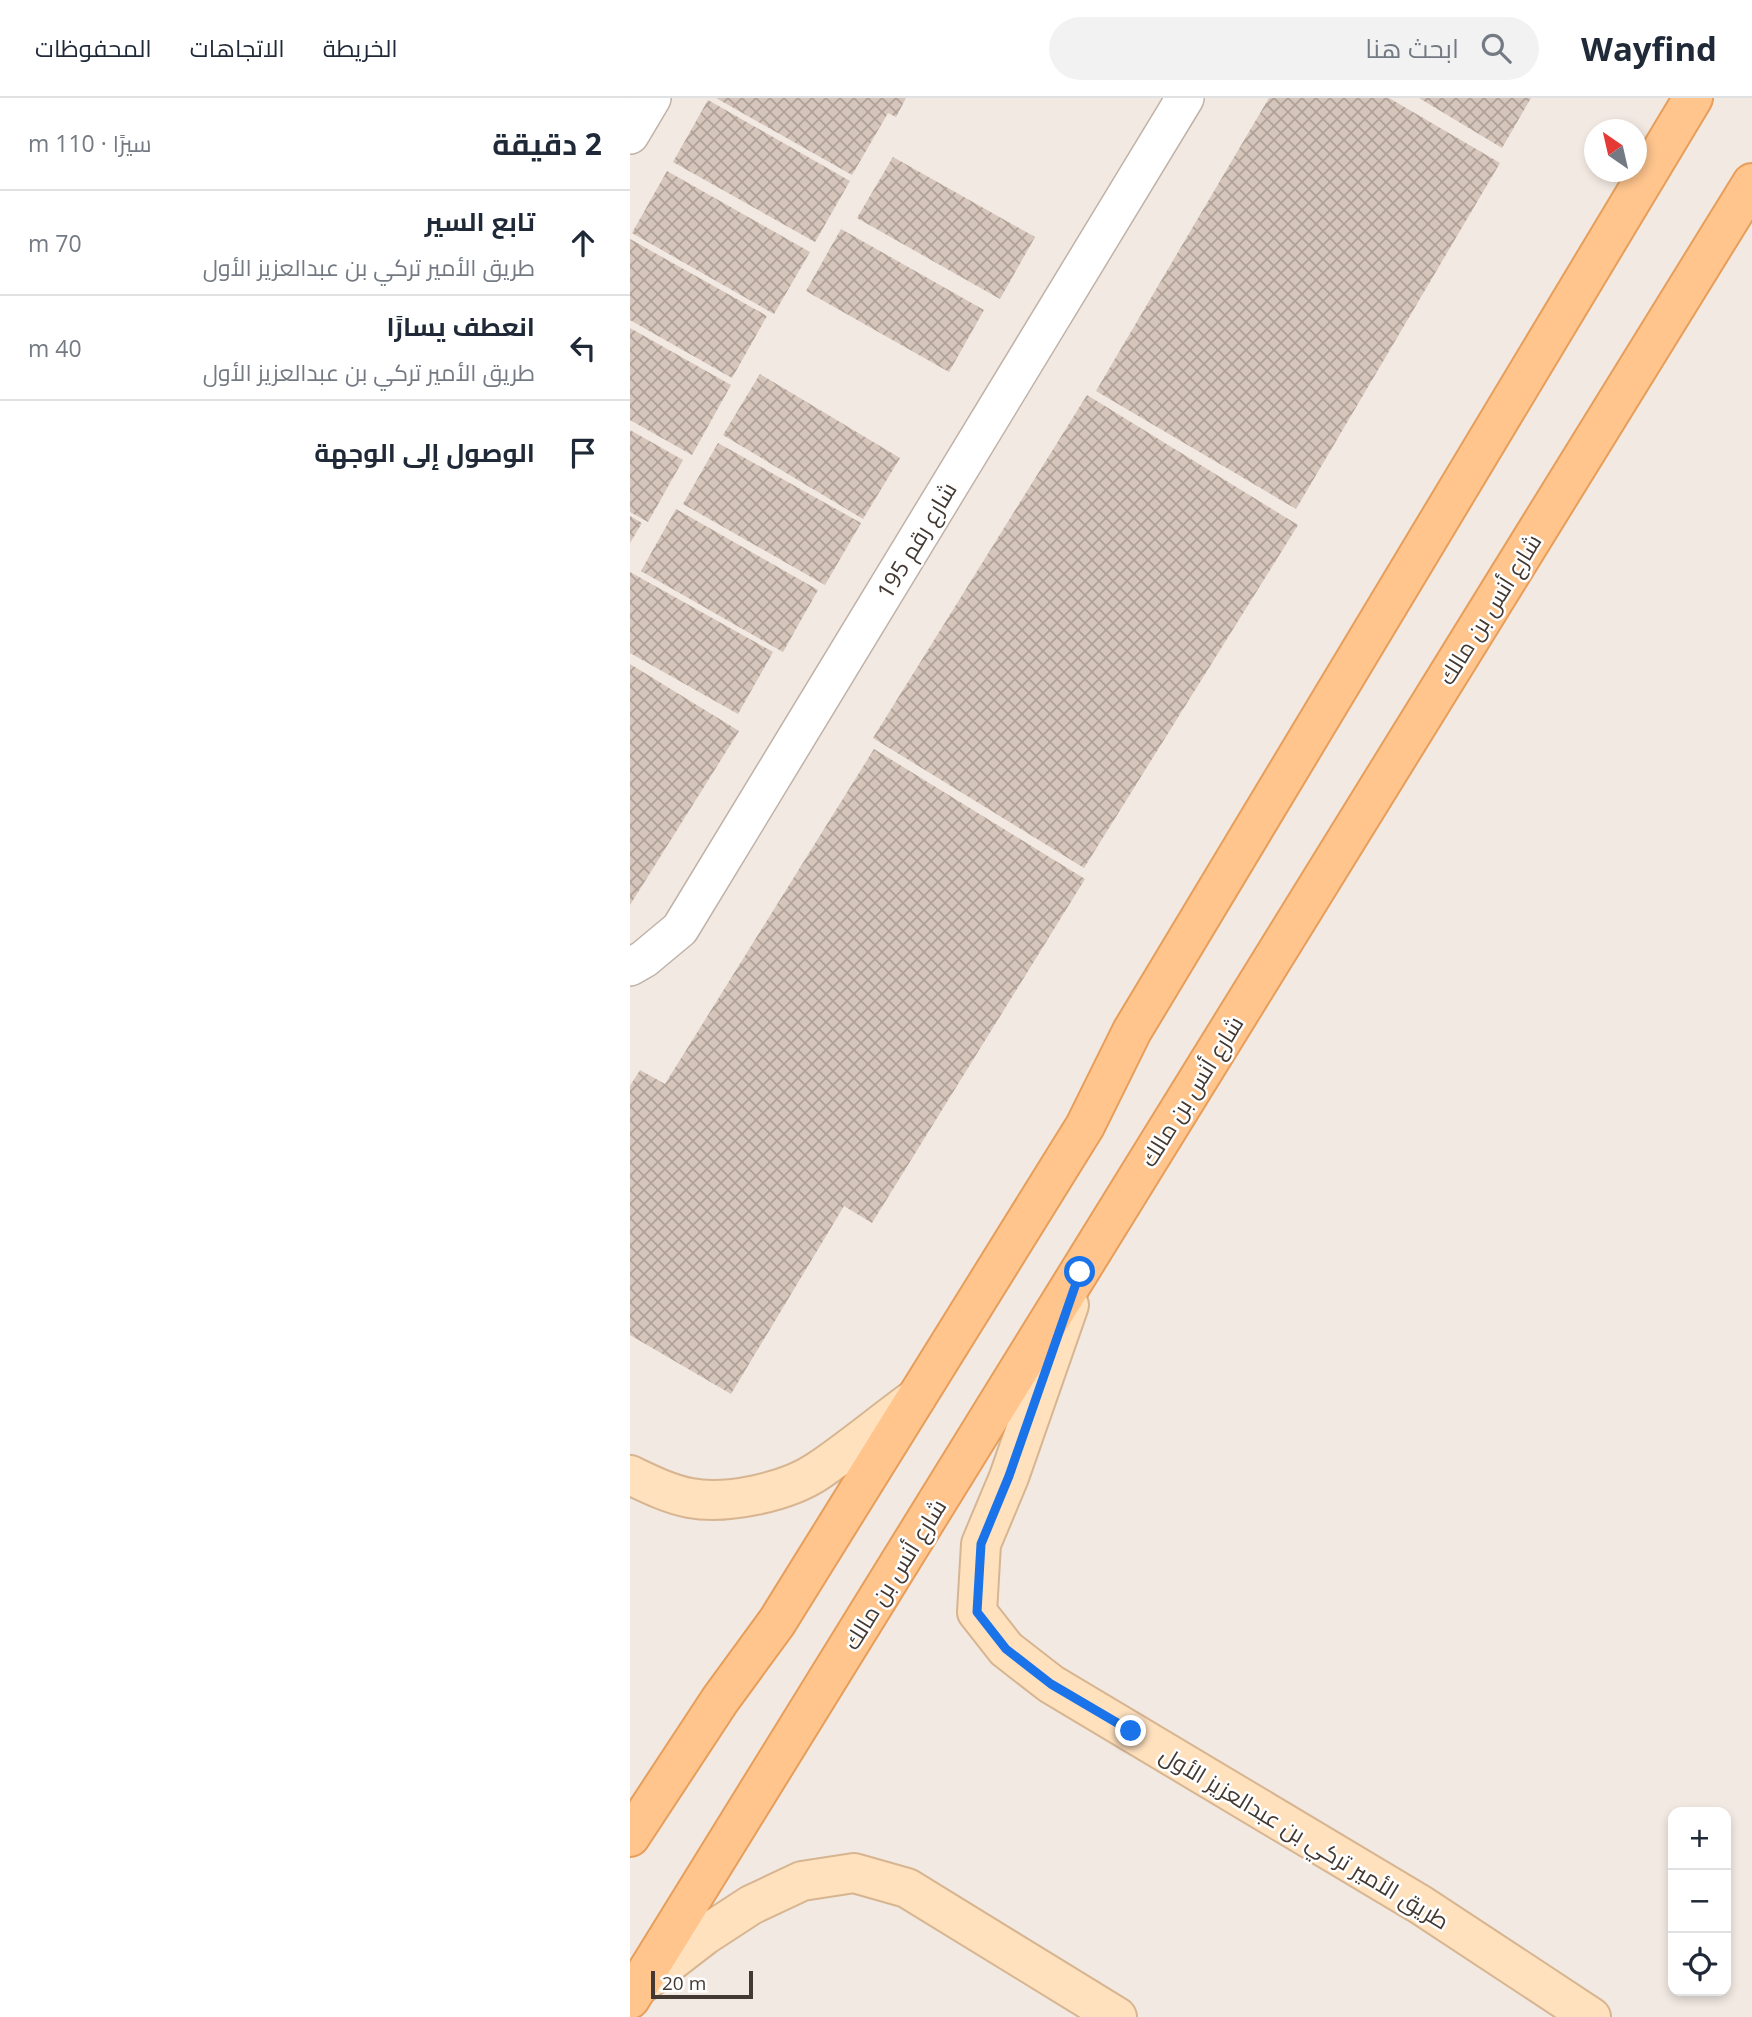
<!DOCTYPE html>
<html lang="ar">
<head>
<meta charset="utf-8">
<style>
  :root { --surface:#fff; --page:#f2f2f3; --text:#1f2937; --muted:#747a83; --line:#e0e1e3 }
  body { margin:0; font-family:"Open Sans",Cairo,sans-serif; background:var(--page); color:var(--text); direction:rtl }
  .controls { position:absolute; right:21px; bottom:21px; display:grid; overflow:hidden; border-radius:14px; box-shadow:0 4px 10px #0003 }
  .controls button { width:63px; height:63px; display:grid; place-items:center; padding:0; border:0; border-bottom:2px solid var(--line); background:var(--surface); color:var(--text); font:35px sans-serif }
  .compass { position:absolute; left:954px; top:21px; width:63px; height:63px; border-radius:50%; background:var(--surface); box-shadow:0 4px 10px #0003; rotate:326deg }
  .scale { position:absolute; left:21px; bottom:18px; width:102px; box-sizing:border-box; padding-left:7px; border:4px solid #433932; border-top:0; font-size:19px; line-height:24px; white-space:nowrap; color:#433932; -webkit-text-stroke:5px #fff; paint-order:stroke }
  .stop { position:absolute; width:21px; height:21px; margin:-16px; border:5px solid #1a73e8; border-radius:50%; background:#fff }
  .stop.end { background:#1a73e8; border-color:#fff; box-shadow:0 2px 7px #0008 }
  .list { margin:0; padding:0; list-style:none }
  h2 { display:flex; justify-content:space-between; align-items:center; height:91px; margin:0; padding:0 28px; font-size:30px }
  h2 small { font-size:23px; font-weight:400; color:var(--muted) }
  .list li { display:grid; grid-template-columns:46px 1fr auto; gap:21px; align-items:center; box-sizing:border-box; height:105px; padding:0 28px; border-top:2px solid var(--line) }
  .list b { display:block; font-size:26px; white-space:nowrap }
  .list p { margin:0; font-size:23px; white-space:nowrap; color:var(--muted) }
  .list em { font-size:23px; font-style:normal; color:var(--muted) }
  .icon { flex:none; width:38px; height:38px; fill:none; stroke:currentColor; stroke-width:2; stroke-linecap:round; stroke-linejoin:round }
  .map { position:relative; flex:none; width:1122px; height:1919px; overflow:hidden; direction:ltr }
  header { display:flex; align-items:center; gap:42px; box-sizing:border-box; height:98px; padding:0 35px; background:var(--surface); border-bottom:2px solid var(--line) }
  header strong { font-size:33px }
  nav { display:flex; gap:38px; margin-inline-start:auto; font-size:24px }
  .search { width:490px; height:63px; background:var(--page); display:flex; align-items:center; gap:18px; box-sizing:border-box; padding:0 24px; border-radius:38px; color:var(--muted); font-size:26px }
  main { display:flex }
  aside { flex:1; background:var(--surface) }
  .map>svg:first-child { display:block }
</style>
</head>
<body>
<header>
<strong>Wayfind</strong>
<div class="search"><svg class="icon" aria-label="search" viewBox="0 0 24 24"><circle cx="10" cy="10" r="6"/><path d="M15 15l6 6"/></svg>ابحث هنا</div>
<nav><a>الخريطة</a><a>الاتجاهات</a><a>المحفوظات</a></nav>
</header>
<main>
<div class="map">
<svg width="1122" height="1919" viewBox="0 0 1122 1919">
  <defs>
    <pattern id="building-cross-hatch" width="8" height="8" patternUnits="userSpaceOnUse" patternTransform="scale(1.75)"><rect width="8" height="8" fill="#d6c5ba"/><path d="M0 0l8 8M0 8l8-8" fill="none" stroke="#afa198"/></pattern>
  </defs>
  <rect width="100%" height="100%" fill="#f2e9e2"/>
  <g fill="url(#building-cross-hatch)">
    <path d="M86,0H276L266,19L258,15L222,77Z"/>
    <path d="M639,0H759L870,65L666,411L466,293Z"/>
    <path d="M789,0H901L872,50Z"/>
    <path d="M78,2L220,83L185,144L43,64Z"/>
    <path d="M263,59L405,139L370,201L227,120Z"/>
    <path d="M37,73L180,154L144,216L2,135Z"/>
    <path d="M211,131L354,212L319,274L176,193Z"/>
    <path d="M0,141L137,218L102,280L0,222Z"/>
    <path d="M0,230L101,287L62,357L0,322Z"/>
    <path d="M130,276L270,360L233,421L93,337Z"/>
    <path d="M457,297L668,427L454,770L243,640Z"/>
    <path d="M0,332L53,362L18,424L0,414Z"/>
    <path d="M88,345L231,425L195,487L53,406Z"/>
    <path d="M46,411L188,492L153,554L11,473Z"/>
    <path d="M0,418L12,425L0,445Z"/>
    <path d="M0,474L143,554L108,616L0,555Z"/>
    <path d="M0,566L109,633L0,807Z"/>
    <path d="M244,651L455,781L242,1125L214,1108L101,1296L0,1237V988L10,972L35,986Z"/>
  </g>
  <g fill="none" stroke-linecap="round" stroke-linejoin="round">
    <defs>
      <g id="minor">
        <path d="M0,37L22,0"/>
        <path d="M0,869L14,861L50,831L555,0"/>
      </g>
      <g id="secondary">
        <path d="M439,1207L379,1379L351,1446L347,1514L376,1551L421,1586L791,1807L961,1919"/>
        <path d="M0,1377C19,1386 39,1396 60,1400C96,1407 157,1394 188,1373C221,1351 254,1323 286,1300"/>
        <path d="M10,1887L75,1837L121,1807L172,1783L224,1775L277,1790L487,1919"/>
      </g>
      <g id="primary">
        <path d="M0,1739L90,1602L147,1524L455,1028L502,933L1063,0"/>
        <path d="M0,1901L1122,85"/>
      </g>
    </defs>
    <use href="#minor" stroke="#c0b2a7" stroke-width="40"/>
    <use href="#secondary" stroke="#d7b591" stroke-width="42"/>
    <use href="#primary" stroke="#e79e5a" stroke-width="42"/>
    <use href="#minor" stroke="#fff" stroke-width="37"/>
    <use href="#secondary" stroke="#ffe1be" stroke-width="38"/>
    <use href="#primary" stroke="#ffc58d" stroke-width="38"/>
  </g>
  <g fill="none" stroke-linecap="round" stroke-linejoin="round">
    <path stroke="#1a73e8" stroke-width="9" d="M450,1174L379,1378L351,1446L347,1514L376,1551L421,1586L501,1633"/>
  </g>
  <g text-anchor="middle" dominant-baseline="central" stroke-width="5" stroke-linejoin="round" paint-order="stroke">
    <g font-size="23" fill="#433932" stroke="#fff">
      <text transform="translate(286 442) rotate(-59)">شارع رقم 195</text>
      <text transform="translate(859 511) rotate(-58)">شارع أنس بن مالك</text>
      <text transform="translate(561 993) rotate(-58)">شارع أنس بن مالك</text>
      <text transform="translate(264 1476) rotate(-58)">شارع أنس بن مالك</text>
      <text transform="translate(675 1739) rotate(31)">طريق الأمير تركي بن عبدالعزيز الأول</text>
    </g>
  </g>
</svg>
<div class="controls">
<button>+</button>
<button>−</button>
<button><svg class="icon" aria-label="locate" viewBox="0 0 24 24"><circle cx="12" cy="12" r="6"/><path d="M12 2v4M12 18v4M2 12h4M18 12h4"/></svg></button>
</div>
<svg class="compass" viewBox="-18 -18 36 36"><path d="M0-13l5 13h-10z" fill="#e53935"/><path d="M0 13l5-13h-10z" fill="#747a83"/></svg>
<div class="scale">20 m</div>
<div class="stop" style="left:450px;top:1174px"></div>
<div class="stop end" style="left:501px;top:1633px"></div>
</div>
<aside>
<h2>2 دقيقة<small>سيرًا · 110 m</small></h2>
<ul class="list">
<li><svg class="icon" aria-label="ahead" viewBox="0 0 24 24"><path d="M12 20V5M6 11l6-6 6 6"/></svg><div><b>تابع السير</b><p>طريق الأمير تركي بن عبدالعزيز الأول</p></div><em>70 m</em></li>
<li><svg class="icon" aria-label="left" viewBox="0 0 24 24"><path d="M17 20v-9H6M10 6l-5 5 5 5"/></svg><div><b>انعطف يسارًا</b><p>طريق الأمير تركي بن عبدالعزيز الأول</p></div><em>40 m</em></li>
<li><svg class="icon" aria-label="arrive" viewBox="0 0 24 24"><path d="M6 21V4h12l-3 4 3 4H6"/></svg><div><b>الوصول إلى الوجهة</b></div></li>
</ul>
</aside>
</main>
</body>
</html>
